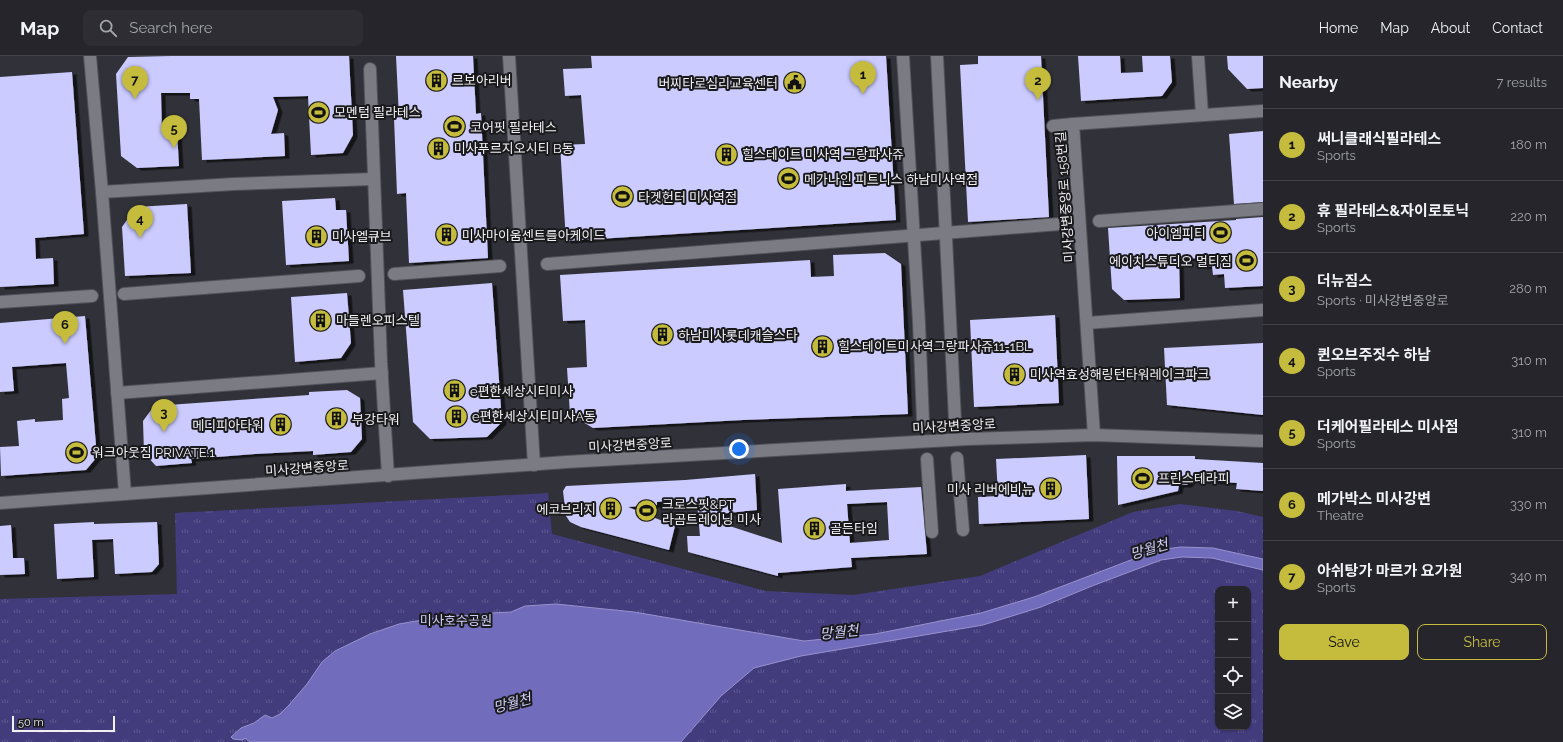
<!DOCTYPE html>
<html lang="en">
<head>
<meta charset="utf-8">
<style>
  :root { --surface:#25252b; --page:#2d2d33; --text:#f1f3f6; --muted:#a3a5a9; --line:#424247; --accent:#c5bc3d }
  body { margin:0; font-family:Raleway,"Noto Sans KR",sans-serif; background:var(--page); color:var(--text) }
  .controls { position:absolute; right:12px; bottom:12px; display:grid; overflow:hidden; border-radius:8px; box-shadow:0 1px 3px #0004 }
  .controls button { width:36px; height:36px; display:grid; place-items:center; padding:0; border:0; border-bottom:1px solid var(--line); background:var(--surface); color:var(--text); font:20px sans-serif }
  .scale { position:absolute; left:12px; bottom:10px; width:103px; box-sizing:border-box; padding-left:4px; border:2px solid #efeff4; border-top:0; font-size:11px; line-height:14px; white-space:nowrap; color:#efeff4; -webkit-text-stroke:3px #1a1a1d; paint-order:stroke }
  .you { position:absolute; left:739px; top:393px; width:14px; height:14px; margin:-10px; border:3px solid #fff; border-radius:50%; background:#1a73e8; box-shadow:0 0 0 6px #1a73e833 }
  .badge { display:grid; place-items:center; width:26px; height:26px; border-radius:50%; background:var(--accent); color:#111; font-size:13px; font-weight:700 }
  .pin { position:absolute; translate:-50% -33px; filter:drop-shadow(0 1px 2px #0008) }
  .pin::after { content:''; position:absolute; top:21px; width:14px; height:12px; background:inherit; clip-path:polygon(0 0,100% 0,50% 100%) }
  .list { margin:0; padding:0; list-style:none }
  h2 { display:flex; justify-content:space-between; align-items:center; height:52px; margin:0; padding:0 16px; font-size:17px }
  h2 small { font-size:13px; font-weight:400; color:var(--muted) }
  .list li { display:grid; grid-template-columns:26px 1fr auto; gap:12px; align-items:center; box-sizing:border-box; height:72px; padding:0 16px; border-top:1px solid var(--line) }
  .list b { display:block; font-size:15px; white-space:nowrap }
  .list p { margin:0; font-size:13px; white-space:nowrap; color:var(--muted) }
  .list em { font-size:13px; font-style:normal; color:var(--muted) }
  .actions { display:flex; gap:8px; padding:12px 16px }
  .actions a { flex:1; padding:9px 0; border:1px solid var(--accent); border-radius:8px; text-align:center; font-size:14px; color:var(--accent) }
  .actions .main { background:var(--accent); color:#111 }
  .icon { flex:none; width:22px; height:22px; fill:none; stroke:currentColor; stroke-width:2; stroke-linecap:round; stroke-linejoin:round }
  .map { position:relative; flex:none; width:1263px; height:686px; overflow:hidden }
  header { display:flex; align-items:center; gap:24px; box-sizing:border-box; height:56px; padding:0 20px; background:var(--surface); border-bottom:1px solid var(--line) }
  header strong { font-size:19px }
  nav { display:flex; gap:22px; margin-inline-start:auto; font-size:14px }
  .search { width:280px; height:36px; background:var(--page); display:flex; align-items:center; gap:10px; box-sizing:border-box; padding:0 14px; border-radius:8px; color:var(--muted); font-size:15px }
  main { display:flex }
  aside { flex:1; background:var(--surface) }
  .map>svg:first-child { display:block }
</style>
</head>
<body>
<header>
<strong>Map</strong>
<div class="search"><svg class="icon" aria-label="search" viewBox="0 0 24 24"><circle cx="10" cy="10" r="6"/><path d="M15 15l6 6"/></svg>Search here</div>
<nav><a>Home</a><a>Map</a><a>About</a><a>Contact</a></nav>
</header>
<main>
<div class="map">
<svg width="1263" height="686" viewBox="0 0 1263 686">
  <defs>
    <pattern id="park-tufts" width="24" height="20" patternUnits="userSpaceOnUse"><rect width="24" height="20" fill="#423c7d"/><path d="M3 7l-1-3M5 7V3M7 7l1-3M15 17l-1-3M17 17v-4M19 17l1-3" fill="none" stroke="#5e5890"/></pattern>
    <filter id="shadow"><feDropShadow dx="4.5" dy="2.5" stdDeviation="0" flood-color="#0009"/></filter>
  </defs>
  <rect width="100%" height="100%" fill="#313139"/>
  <path fill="url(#park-tufts)" fill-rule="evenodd" d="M548,437L552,478L766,535L853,539L980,520L1133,456L1180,448L1237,455L1263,461V686H0V543L177,538L175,457ZM1218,533H1248V671H1218Z"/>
  <path fill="#726cbc" stroke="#9893cd" d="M1181,491L1213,492L1263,503V514L1212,502L1182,501L1161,504L1092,530L1041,551L983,569L801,600L754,612L721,640L681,686H250L245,682L243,684L233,683L231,681L241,672L254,667L265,659L272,662L280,658L289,649L307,628L322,606L335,595L370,578L399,568L452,559L480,560L492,557L511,556L525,550L556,548L634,556L804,585L875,578L981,557L1034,541L1157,494Z"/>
  <g fill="#cbcbff" fill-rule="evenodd" filter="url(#shadow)">
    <path d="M171,0H349L353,79L343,97L311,99L308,40L273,41L278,54L271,78L284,77L285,100L202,104L199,43H190V37H161L162,76L177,75L179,110L137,112L121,100L116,18L128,1Z"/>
    <path d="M396,0H473L476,58L481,57L488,202L409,207L406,137L397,138L394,62L399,61Z"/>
    <path d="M591,0H886L896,164L566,185L560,89L585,88L581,39L565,40L563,13L592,12Z"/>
    <path d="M978,0H1041L1049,161L968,166L960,9L978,8Z"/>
    <path d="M1078,0H1120L1121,17L1143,16L1142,0H1170L1172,26L1162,40L1081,45Z"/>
    <path d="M1227,0H1263V32L1247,33L1228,13Z"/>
    <path d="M72,16L84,178L35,182L36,203L53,202L54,228L0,231V21Z"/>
    <path d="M1263,75V146L1234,148L1229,78Z"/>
    <path d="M335,142L336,154H346L349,205L286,209L282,145Z"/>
    <path d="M187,148L191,217L125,220L122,171L136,151Z"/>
    <path d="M1263,161V230L1225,232L1224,218L1213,219L1212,210L1202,211L1201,202L1179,203L1180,242L1124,244L1112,233L1108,172L1236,164V163Z"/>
    <path d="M885,197L901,208L908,358L743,364L593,372L570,358L567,312L587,311L585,264L563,265L560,219L810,204L811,221L834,220L833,199Z"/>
    <path d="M492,227L502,366L487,381L430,383L413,366L403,234Z"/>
    <path d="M347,237L351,287L341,302L295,306L291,241Z"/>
    <path d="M1055,259L1059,347L974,351L970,264Z"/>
    <path d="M85,260L97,401L86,414L1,420L0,391L19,390L17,365L35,363V366L63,364L62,343L69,342L66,307L12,311L14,335L0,336V267Z"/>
    <path d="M1263,287V359L1167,349L1164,292Z"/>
    <path d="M347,334L360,342L362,383L351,396L313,399V395L255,398L191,403L192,407L156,410L144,397L143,365L154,350L309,339V336Z"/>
    <path d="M1086,399L1089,463L979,468L978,441L998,440L996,403Z"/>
    <path d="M1117,400H1195V403L1263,407V435L1236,433L1237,427L1192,424L1187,429H1179L1178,435L1118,449Z"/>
    <path d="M755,418L757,454L699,460L782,487L778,433L846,428V435L921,431L927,498L851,502L852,511L778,517V520L688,496L687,480H700L697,446L685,447V441L684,443L657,446V449L628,451L675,470L669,494L581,471L570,466L566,460L563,435L566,430L685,424ZM887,446L889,484L850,487L847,448Z"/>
    <path d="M94,466V468L157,466L159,508L152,516L115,518L113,483L92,484L94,521L57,523L54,468Z"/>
    <path d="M11,469L13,502H24L25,518L0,519V470Z"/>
  </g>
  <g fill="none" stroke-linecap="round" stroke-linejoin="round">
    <defs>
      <g id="minor">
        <path d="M90,0L102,136L125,438"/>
        <path d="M509,0L534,409"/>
        <path d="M903,0L919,267L923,365"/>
        <path d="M937,0L955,364"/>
        <path d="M1198,0L1202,58"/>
        <path d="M370,13L381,306L388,420"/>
        <path d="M1053,70L1073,68"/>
        <path d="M102,136L234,128L373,123"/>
        <path d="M1099,165L1263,153"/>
        <path d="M547,208L1060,168"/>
        <path d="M394,218L500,210"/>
        <path d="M124,238L359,220"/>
        <path d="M0,246L92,240"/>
        <path d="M1087,267L1263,254"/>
        <path d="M117,337L382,317"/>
        <path d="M1094,379L1073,68L1263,55"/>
        <path d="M957,402L963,474"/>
        <path d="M927,403L932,476"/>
        <path d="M0,447L566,406L968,383L1094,379L1263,385"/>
      </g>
    </defs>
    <use href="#minor" stroke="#515158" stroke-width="14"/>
    <use href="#minor" stroke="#7b7b84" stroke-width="12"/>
  </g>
  <defs>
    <symbol id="building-disc" viewBox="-11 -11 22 22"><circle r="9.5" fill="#c5bc3d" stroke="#1a1a1d"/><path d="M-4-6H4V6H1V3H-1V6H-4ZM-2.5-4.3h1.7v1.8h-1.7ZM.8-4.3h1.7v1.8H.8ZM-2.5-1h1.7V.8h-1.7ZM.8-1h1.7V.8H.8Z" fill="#111"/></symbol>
    <symbol id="civic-disc" viewBox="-11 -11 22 22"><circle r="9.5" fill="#c5bc3d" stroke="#1a1a1d"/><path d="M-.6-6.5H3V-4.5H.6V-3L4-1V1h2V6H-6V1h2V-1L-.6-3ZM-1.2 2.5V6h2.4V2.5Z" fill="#111"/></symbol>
    <symbol id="stadium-disc" viewBox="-11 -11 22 22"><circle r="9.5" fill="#c5bc3d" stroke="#1a1a1d"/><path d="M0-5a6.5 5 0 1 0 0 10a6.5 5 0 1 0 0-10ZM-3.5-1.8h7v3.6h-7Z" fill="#111"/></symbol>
  </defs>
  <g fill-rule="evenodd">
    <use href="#building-disc" x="424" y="12" width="25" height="25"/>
    <use href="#civic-disc" x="782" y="14" width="25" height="25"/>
    <use href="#stadium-disc" x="306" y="44" width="25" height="25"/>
    <use href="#stadium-disc" x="442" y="58" width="25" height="25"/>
    <use href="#building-disc" x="426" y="80" width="25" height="25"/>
    <use href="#building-disc" x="714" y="86" width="25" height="25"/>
    <use href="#stadium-disc" x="776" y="110" width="25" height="25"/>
    <use href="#stadium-disc" x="610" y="128" width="25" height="25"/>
    <use href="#stadium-disc" x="1208" y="164" width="25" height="25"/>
    <use href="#building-disc" x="434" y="166" width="25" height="25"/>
    <use href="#building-disc" x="304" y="168" width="25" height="25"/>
    <use href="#stadium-disc" x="1234" y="192" width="25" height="25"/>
    <use href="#building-disc" x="308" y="252" width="25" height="25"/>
    <use href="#building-disc" x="650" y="266" width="25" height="25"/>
    <use href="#building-disc" x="810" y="278" width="25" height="25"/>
    <use href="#building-disc" x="1002" y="306" width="25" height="25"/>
    <use href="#building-disc" x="442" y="322" width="25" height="25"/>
    <use href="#building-disc" x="444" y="348" width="25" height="25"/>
    <use href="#building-disc" x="324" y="350" width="25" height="25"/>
    <use href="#building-disc" x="268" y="356" width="25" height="25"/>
    <use href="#stadium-disc" x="64" y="384" width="25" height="25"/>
    <use href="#stadium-disc" x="1130" y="410" width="25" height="25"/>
    <use href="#building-disc" x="1038" y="420" width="25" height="25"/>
    <use href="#building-disc" x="598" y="440" width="25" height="25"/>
    <use href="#stadium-disc" x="634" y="442" width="25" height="25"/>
    <use href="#building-disc" x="802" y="460" width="25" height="25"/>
  </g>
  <g text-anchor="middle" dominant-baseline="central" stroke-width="4" stroke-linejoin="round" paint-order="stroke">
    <g font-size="13" fill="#efeff4" stroke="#1a1a1d" text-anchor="start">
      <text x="452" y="24">르보아리버</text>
      <text x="778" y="27" text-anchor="end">버찌타로심리교육센터</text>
      <text x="334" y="56">모멘텀 필라테스</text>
      <text x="470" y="71">코어핏 필라테스</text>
      <text x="454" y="92">미사푸르지오시티 B동</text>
      <text x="742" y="98">힐스테이트 미사역 그랑파사쥬</text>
      <text x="804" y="123">메가나인 피트니스 하남미사역점</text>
      <text x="638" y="141">타겟헌터 미사역점</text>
      <text x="1206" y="177" text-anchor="end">아이엠피티</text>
      <text x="462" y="179">미사마이움센트를아케이드</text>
      <text x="332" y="180">미사엘큐브</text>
      <text x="1232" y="205" text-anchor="end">에이치스튜디오 멀티짐</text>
      <text x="336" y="264">마들렌오피스텔</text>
      <text x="678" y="279">하남미사롯데캐슬스타</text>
      <text x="838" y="290">힐스테이트미사역그랑파사쥬11-1BL</text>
      <text x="1030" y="318">미사역효성해링턴타워레이크파크</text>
      <text x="470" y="335">e편한세상시티미사</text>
      <text x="472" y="360">e편한세상시티미사A동</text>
      <text x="352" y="363">부강타워</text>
      <text x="264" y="369" text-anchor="end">메디피아타워</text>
      <text x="92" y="396">워크아웃짐 PRIVATE.1</text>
      <text x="1158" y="422">프린스테라피</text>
      <text x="1034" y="433" text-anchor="end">미사 리버에비뉴</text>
      <text x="662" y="448">크로스핏&amp;PT<tspan x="662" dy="15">라곰트레이닝 미사</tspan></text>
      <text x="596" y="453" text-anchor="end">에코브리지</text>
      <text x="830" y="472">골든타임</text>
    </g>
    <g font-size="13" fill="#efeff4" stroke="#1a1a1d">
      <text transform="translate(1065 141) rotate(-94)">미사강변중앙로 158번길</text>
      <text transform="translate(954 370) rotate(-3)">미사강변중앙로</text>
      <text transform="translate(630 389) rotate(-3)">미사강변중앙로</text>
      <text transform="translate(307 412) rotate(-4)">미사강변중앙로</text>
    </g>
    <g font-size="13" fill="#cecefa" stroke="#1a1a1d">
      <text x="456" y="564">미사호수공원</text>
    </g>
    <g font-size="14" font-style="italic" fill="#cfcffb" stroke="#1a1a1d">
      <text transform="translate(1149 493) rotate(-16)">망월천</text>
      <text transform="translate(839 576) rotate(-6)">망월천</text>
      <text transform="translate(512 647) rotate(-15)">망월천</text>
    </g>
  </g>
</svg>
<div class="controls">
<button>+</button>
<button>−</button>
<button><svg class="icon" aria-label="locate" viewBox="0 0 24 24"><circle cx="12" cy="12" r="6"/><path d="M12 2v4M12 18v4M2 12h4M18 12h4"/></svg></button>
<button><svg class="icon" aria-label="layers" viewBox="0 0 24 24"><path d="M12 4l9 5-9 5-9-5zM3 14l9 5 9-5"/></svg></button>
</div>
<div class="scale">50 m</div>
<div class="you"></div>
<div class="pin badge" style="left:863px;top:38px">1</div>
<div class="pin badge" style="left:1038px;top:44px">2</div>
<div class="pin badge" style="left:164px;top:376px">3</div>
<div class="pin badge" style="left:140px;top:182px">4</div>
<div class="pin badge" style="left:174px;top:92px">5</div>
<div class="pin badge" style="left:65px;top:288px">6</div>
<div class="pin badge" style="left:135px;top:43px">7</div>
</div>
<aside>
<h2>Nearby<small>7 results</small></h2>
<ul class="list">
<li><span class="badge">1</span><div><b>써니클래식필라테스</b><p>Sports</p></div><em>180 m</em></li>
<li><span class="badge">2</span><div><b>휴 필라테스&amp;자이로토닉</b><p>Sports</p></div><em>220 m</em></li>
<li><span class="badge">3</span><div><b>더뉴짐스</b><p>Sports · 미사강변중앙로</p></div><em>280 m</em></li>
<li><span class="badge">4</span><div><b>퀸오브주짓수 하남</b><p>Sports</p></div><em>310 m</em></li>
<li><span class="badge">5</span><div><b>더케어필라테스 미사점</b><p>Sports</p></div><em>310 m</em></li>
<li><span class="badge">6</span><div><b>메가박스 미사강변</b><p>Theatre</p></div><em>330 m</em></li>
<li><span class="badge">7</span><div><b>아쉬탕가 마르가 요가원</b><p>Sports</p></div><em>340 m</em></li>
</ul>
<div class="actions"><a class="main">Save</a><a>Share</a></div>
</aside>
</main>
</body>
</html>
